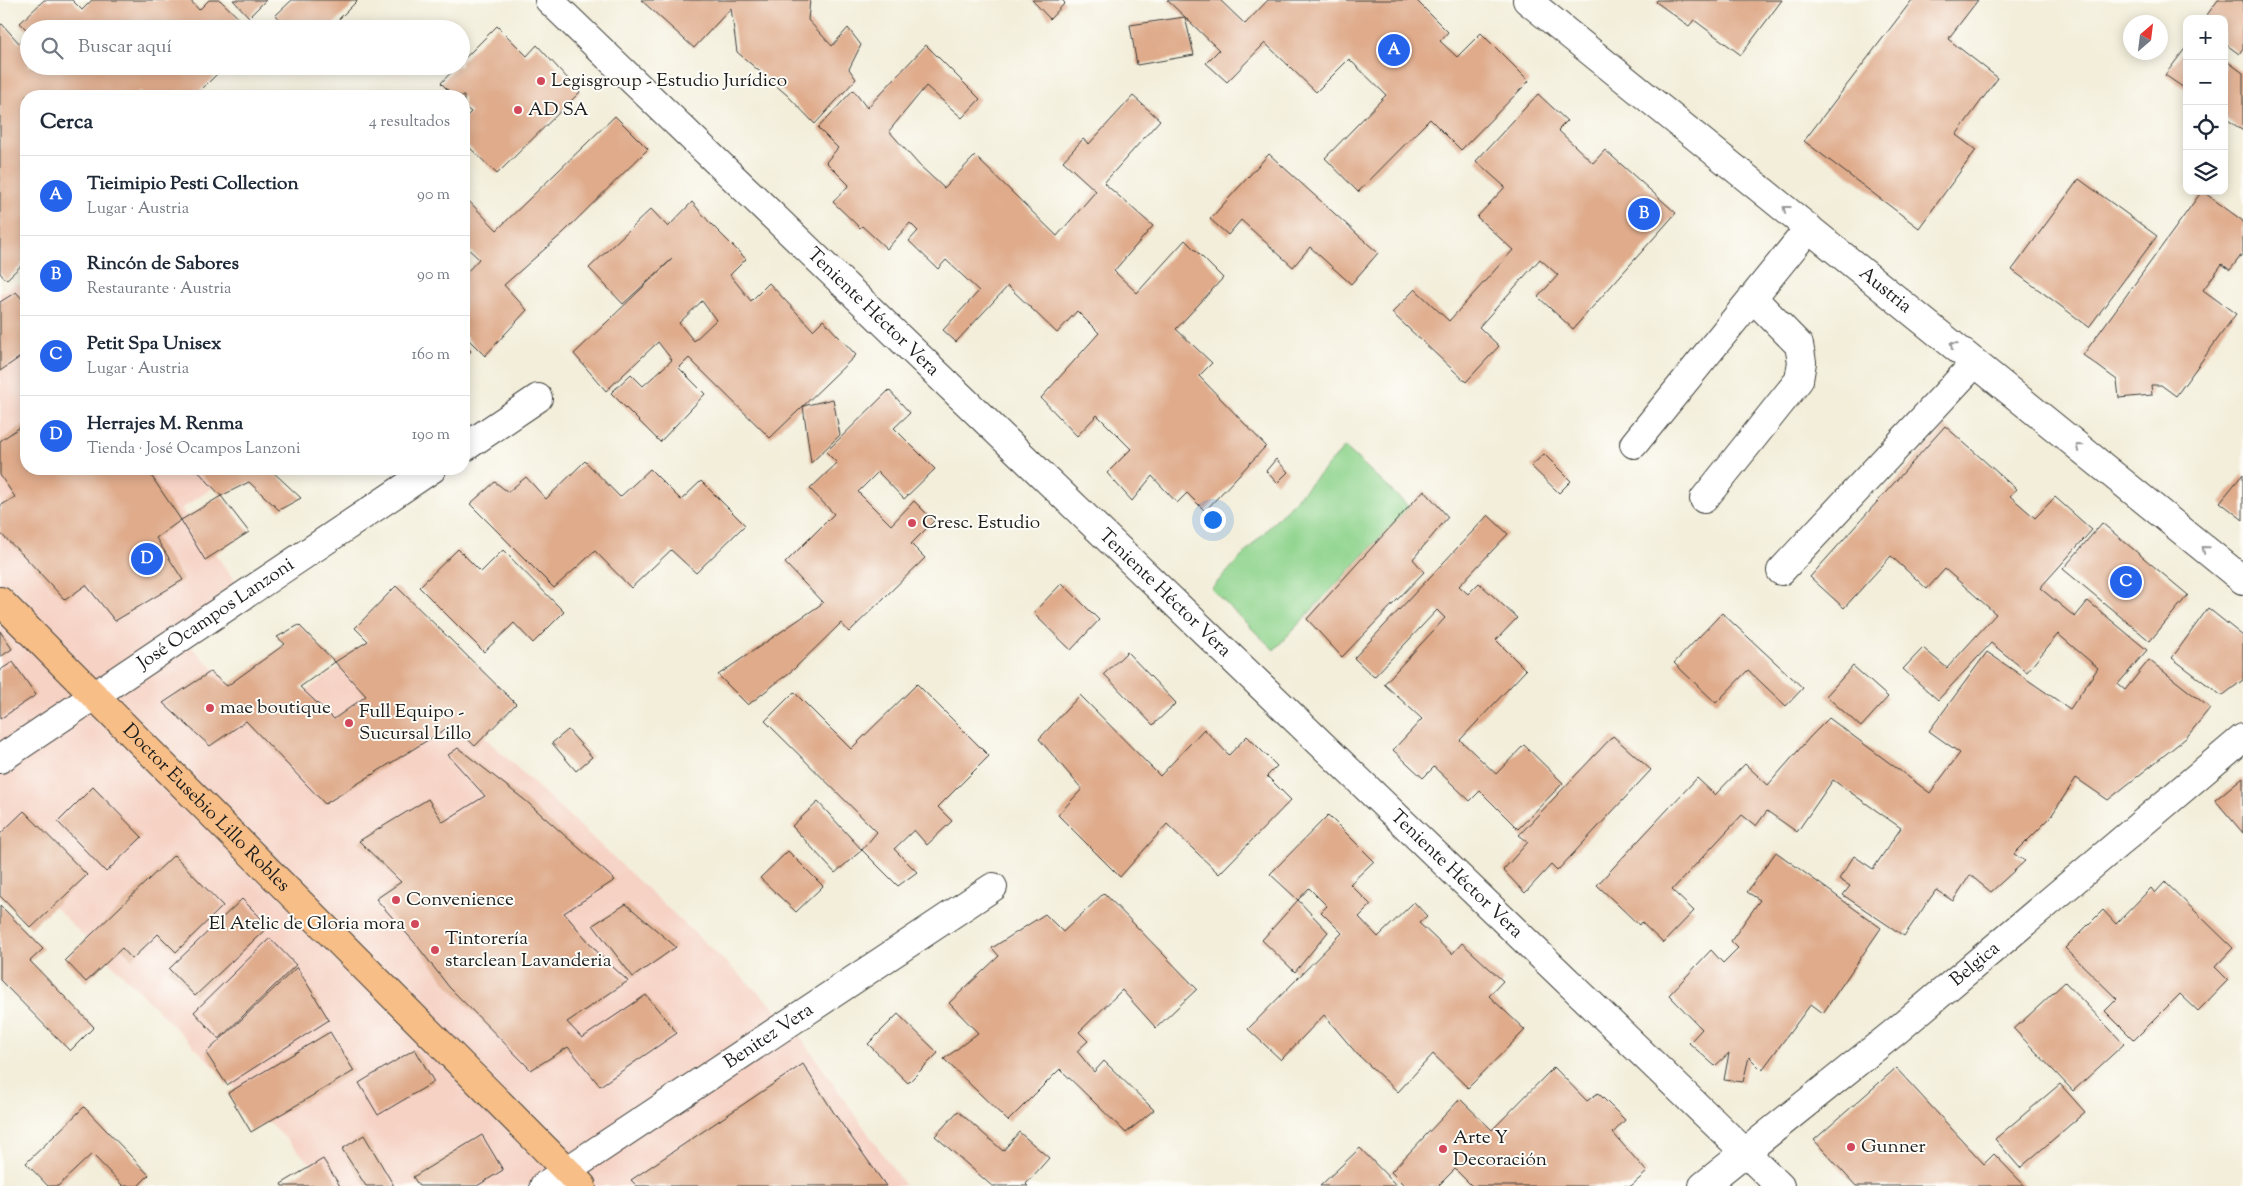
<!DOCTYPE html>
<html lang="es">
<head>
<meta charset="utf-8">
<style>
  :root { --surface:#fff; --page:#f2f2f3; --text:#1f2937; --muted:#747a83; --line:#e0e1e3; --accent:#2563eb }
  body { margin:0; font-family:"Sorts Mill Goudy",serif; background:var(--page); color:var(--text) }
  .controls { position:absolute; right:15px; top:15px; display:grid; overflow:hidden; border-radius:10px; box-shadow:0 2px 12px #0003 }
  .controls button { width:45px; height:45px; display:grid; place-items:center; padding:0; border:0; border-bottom:1px solid var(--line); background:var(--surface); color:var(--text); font:25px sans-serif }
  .compass { position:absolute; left:2123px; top:15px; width:45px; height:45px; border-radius:50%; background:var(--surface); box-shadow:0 2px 12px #0003; rotate:28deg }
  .you { position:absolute; left:1212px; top:519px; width:18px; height:18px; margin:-12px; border:4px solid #fff; border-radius:50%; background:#1a73e8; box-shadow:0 0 0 8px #1a73e833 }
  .badge { display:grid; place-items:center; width:32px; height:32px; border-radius:50%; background:var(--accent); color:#fff; font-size:16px; font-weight:700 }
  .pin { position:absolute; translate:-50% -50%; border:2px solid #fff; box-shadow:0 1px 5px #0006 }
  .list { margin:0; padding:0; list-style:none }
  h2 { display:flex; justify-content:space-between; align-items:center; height:65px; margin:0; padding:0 20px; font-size:21px }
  h2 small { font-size:16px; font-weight:400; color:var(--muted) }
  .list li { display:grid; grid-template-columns:32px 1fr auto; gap:15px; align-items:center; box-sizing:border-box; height:80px; padding:0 20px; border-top:1px solid var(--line) }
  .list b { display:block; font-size:19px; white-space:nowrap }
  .list p { margin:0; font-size:16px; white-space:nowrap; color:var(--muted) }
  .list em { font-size:16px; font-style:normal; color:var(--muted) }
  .icon { flex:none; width:28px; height:28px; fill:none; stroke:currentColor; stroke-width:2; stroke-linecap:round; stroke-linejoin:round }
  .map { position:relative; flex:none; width:2243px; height:1186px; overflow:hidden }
  .search { position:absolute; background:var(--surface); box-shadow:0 2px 12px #0003; left:20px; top:20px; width:450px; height:55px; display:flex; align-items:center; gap:12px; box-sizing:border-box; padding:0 18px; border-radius:28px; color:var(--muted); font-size:19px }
  .panel { position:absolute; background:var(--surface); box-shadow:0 2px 12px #0003; left:20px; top:90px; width:450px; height:385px; border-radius:20px }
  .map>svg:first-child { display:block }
</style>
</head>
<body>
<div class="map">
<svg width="2243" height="1186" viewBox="0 0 2243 1186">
  <rect width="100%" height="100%" fill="#fdfcf7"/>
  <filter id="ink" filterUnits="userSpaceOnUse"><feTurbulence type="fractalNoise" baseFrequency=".02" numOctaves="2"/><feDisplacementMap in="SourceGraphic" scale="10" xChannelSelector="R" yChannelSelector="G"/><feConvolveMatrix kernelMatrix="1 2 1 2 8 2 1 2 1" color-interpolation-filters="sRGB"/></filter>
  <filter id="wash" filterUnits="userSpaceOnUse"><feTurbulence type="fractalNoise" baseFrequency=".0096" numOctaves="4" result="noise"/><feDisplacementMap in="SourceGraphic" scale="20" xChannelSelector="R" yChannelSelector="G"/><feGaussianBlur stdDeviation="1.12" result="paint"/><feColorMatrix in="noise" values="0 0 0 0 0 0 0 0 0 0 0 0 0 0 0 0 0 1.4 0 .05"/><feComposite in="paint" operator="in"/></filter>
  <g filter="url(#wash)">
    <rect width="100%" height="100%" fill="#f3eeda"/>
    <path fill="#f6d2c4" d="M18,283L26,291V469H204L219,484L181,509L245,594L181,637L266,719L379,639L790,1022L905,1186H333L0,852V294Z"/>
    <path fill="#8fd48d" stroke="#567854" d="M1345,447L1409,507L1274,650L1211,589Z"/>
    <g id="blocks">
      <g fill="#dfab8b" fill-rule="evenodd">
        <path d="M44,0H72L82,10L92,0H190L199,10L209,0H220L250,29H29V32L20,23Z"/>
        <path d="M233,0H266L249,17Z"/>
        <path d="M292,0H358L329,29H288L276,15Z"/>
        <path d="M641,0H810L808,20L832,46L848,28L861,45L849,69L856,79L815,124L787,95L737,52L731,8L694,48Z"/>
        <path d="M1032,0H1062L1065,3L1050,19Z"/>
        <path d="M1167,0H1220L1245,24L1268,0H1416L1448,32L1440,41L1457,57L1481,33L1529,81L1461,150L1430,119L1358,192L1325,158L1386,95L1349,59L1316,92L1265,43L1227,82L1206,63L1219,50L1185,17L1194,55L1137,65L1130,25L1185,17Z"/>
        <path d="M1657,0H1782L1741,55L1694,20L1689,26L1656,2Z"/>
        <path d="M1912,0H1978L1948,39L1998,78L1956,135L1976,150L1919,228L1804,141Z"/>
        <path d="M2218,0H2243V48L2239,54L2224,43V19H2204Z"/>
        <path d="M2,24L19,43L29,34V66H225L195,96H145L140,91L135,96H26V261L6,280L0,273V25Z"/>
        <path d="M497,26L527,56L537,45L580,92L497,174L468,146L464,150V119L471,112L464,106V96H454L441,83L457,66H461V62Z"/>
        <path d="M926,45L980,99L962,118L926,86L889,131L919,165L944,188L975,156L1057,236L1096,191L1063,161L1083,139L1089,144L1133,96L1160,120L1104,183L1153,226L1114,271L1137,293L1185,240L1223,278L1176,329L1212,363L1199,376L1266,446L1205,511L1187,493L1177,503L1152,476L1132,501L1107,473L1131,449L1097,415L1077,436L1041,398L1099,333L1077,311L1057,333L1008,286L956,342L943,330L979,291L946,260L938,269L909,241L918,231L910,223L887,249L862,226L860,228L833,202L849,185L826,162L838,148L818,128L853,90L867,108Z"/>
        <path d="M2187,46V90L2165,75Z"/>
        <path d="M2224,59L2243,73V131L2224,117Z"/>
        <path d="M1538,94L1567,121L1558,130L1593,163L1605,150L1676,213L1573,329L1538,297L1558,275L1540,259L1479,327L1499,346L1466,382L1392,313L1415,289L1449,321L1513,250L1477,217L1505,187L1476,161Z"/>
        <path d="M615,116L648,149L563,233L504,285L527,310L485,356L464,335V275L479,259L464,245V196L497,230Z"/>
        <path d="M1269,154L1378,253L1351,284L1310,247L1293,267L1241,220L1228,235L1210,219Z"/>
        <path d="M2079,179L2157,236L2089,327L2012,270Z"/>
        <path d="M2202,191L2243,221V253L2230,270L2222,264L2203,290L2236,314L2176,396L2161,385H2151L2152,395L2119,398L2117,380L2083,355Z"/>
        <path d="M692,202L710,223L746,259L730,275L751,301L769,283L813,330L823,320L856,355L770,438L689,358L679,368L705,394L660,442L611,393L631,374L643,386L672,360L658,342L606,391L574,354L672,259L623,304L589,268L651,209L668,227ZM702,301L716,320L694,341L679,323Z"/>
        <path d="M16,292L26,303V353L0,371V302Z"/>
        <path d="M464,344L471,351L464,359Z"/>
        <path d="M889,390L910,413L894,428L935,469L904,499L878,472L858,492L891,525L914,501L934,521L911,544L925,558L849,632L841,623L794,669L748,705L718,675L823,603L785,563L834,514L810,489L837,463L826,452Z"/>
        <path d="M833,399L840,435L811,463L803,406Z"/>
        <path d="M26,423V469H158L150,474L181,520L156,538L183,580L115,621L86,585L65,600L23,555L0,533V506L15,497L0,475V441Z"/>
        <path d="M1945,426L2016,489L2010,496L2035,518L2055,497L2092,530L2040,588L2075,617L2088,601L2147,650L2118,684L2125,690L2149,660L2210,708L2186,738L2108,800L2076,778L2050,818L2014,854L2025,861L1991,892L1970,875L1953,901L1936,890L1904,936L1843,895L1850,886L1839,879L1854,856L1873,869L1901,828L1833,780L1797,832L1767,811L1756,826L1742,815L1672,890L1694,911L1663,943L1641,922L1639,925L1597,885L1697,778L1715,795L1745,764L1768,785L1810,737L1829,718L1930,793L1960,753L1929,731L1987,652L2070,709L2098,668L2058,634L2027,672L1991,643L1938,700L1903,669L1923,648L1947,668L1996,614L1945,569L1927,589L1891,556L1844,608L1810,577Z"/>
        <path d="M1544,454L1571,481L1559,493L1531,466Z"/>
        <path d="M1276,459L1288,472L1277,483L1266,471Z"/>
        <path d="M585,461L620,497L650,469L681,500L701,481L745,525L696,573L671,550L631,588L595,551L554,588L470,504L495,482L508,492L526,477L546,499Z"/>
        <path d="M196,469H273L271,470L301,498L279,510L249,482L221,496Z"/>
        <path d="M2243,474V520L2220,502Z"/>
        <path d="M1424,490L1448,517L1413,559L1424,572L1342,657L1307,619Z"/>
        <path d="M221,496L249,532L205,560L181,520Z"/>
        <path d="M1488,515L1508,534L1459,586L1468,594L1479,583L1517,618L1496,640L1526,670L1460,740L1496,774L1524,745L1563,783L1518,829L1480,791L1470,801L1434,767L1423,778L1393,750L1422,719L1384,684L1445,618L1437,610L1374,677L1354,658Z"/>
        <path d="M2102,523L2188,595L2150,641L2063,569Z"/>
        <path d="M458,549L481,572L503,550L564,612L533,643L514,623L484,652L419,587Z"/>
        <path d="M1062,583L1099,620L1071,650L1033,613Z"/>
        <path d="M396,586L516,704L475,746L452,725L325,804L246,721L210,746L163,703L210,672L227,686L285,644L277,637L299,625L335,662L300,687L334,719L366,696L335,662L368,641L355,628Z"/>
        <path d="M2208,608L2243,636V680L2222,696L2172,658Z"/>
        <path d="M1722,613L1803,688L1786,706L1748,670L1716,703L1674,663Z"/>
        <path d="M0,631L12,649L0,657Z"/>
        <path d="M1127,652L1176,703L1153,725L1104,674Z"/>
        <path d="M13,662L36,695L0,719V670Z"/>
        <path d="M1853,666L1888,697L1861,727L1826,696Z"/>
        <path d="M917,684L989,756L938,807L952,821L927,845L914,830L894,849L917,872L898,886L862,850L877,832L765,721L794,692L851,749Z"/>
        <path d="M1080,695L1160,776L1204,729L1229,755L1247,736L1277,766L1267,776L1291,800L1219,874L1167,824L1120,877L1058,815L1082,789L1039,739Z"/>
        <path d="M568,730L592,757L576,771L552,743Z"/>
        <path d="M1613,736L1651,770L1557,871L1551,865L1525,893L1503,870L1528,842L1519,835Z"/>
        <path d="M458,748L526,801L615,880L564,913L600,955L628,981L567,1022L582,1038L646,995L677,1033L600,1086L568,1047L531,1070L449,987L415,943L376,899L401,882L359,841L428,799L443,822L485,796L448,755Z"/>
        <path d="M2243,777V833L2215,800Z"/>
        <path d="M93,787L142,837L106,872L58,822Z"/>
        <path d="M818,802L862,850L835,873L792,826Z"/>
        <path d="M24,811L87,875L31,928L0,896V834Z"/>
        <path d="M1328,815L1374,861L1350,884L1371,905L1359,917L1378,937L1414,902L1427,916L1419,923L1452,954L1462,943L1503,981L1489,996L1525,1030L1468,1088L1433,1054L1398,1092L1357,1054L1324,1015L1281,1060L1248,1029L1342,933L1321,912L1327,906L1309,888L1298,900L1270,874Z"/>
        <path d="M788,851L823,886L796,912L760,878Z"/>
        <path d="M1776,852L1881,928L1823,1013L1811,1004L1762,1070L1749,1057L1743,1082L1724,1080L1729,1053L1715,1066L1689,1043L1702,1029L1669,995L1711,950L1723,963L1738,948L1731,941L1760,900L1747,892Z"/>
        <path d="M174,855L223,906L176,952L158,934L132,959L122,948L86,982L65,960Z"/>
        <path d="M2165,882L2233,948L2215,967L2228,980L2198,1011L2180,994L2134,1040L2105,1011L2117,999L2065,948L2103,910L2116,924L2151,888L2155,893Z"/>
        <path d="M1104,893L1197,989L1156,1028L1122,990L1079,1032L1088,1041L1077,1051L1094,1072L1104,1061L1154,1110L1126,1133L1060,1069L1008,1121L944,1059L978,1033L949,1003L999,956L992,948L1045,914L1063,932Z"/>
        <path d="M242,899L269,926L195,996L169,969Z"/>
        <path d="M1298,900L1328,932L1295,972L1262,940Z"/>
        <path d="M626,904L676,947L633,977L593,925Z"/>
        <path d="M0,905L43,949L30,961L94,1027L70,1051L0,980Z"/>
        <path d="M270,938L296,965L219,1039L194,1012Z"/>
        <path d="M297,967L329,1020L227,1085L206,1053Z"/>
        <path d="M2065,982L2124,1044L2073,1091L2014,1029Z"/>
        <path d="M898,1014L938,1053L908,1083L868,1044Z"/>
        <path d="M330,1032L354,1071L251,1132L228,1093Z"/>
        <path d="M415,1049L434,1082L378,1115L359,1083Z"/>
        <path d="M803,1064L834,1113L886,1186H637L631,1180Z"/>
        <path d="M1554,1067L1587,1101L1598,1093L1625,1120L1613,1133L1647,1172L1631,1186H1472L1455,1169L1438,1186H1405L1391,1172L1460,1099L1492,1130Z"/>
        <path d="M1896,1068L1984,1164L1994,1154L2025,1186H1856L1814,1140Z"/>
        <path d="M2060,1084L2085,1112L2020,1168L1995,1139Z"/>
        <path d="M84,1107L149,1175L138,1186H123L92,1154L58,1186H48L26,1163Z"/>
        <path d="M958,1111L1003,1151L1019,1132L1049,1158L1026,1184L1028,1186H992L935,1136Z"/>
        <path d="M364,1135L394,1186H366L342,1149Z"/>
        <path d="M482,1135L503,1170L477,1186H419L413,1177Z"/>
        <path d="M1360,1148L1397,1186H1320Z"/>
        <path d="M323,1159L340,1186H282L281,1184Z"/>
      </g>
    </g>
  </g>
  <g filter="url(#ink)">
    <use href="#blocks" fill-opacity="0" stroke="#3c3c38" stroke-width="1"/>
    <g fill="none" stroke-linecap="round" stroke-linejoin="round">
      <defs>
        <g id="minor">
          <path id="s1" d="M549,0L1780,1186"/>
          <path id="s2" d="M1527,0L2243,580"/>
          <path d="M1634,444L1809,228"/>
          <path d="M464,448L538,398"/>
          <path d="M1704,499L1799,380L1802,362L1799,345L1753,298"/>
          <path d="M1781,571L1975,363"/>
          <path id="s3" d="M0,759L432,469"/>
          <path id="s4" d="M544,1186L993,887"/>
          <path id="s5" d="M1703,1186L1895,1032L2243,738"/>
        </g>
        <g id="major">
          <path id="s6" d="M0,601L582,1186"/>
        </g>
      </defs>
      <use href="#minor" stroke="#3c3c38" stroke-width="30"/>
      <use href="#major" stroke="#3c3c38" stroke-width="30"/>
      <use href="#minor" stroke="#fff" stroke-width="28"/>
      <use href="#major" stroke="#f7be87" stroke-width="28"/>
    </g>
    <defs><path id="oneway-chevron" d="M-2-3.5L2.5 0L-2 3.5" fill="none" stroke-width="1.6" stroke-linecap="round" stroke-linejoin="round" transform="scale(1.25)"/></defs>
    <g stroke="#999">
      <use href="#oneway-chevron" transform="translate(1786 209) rotate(-142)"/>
      <use href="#oneway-chevron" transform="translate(1953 345) rotate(-141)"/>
      <use href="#oneway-chevron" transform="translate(2079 447) rotate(-141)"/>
      <use href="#oneway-chevron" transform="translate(2205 549) rotate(-141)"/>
    </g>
  </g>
  <g fill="#d1495b" stroke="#fdfcf7" stroke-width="2">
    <circle cx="541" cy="81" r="5"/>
    <circle cx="518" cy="110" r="5"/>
    <circle cx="912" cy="523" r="5"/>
    <circle cx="210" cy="708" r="5"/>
    <circle cx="349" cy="723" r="5"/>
    <circle cx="396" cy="900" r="5"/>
    <circle cx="415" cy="924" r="5"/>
    <circle cx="435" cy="950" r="5"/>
    <circle cx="1851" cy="1147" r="5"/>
    <circle cx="1443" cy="1149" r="5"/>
  </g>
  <g text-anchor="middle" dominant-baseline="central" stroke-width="4" stroke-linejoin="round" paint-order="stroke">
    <g font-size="19" fill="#1c1c1c" stroke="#fdfcf7" text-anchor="start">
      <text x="551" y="81">Legisgroup - Estudio Jurídico</text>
      <text x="528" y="110">AD SA</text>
      <text x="922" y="523">Cresc. Estudio</text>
      <text x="220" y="708">mae boutique</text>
      <text x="359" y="712">Full Equipo -<tspan x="359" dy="22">Sucursal Lillo</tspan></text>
      <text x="406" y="900">Convenience</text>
      <text x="405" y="924" text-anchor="end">El Atelic de Gloria mora</text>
      <text x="445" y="939">Tintorería<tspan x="445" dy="22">starclean Lavanderia</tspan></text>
      <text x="1453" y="1138">Arte Y<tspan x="1453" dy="22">Decoración</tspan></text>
      <text x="1861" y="1147">Gunner</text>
    </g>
    <g font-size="19" fill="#1c1c1c" stroke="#fdfcf7">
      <text stroke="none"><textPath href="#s2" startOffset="461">Austria</textPath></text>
      <text stroke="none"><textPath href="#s1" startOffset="450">Teniente Héctor Vera</textPath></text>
      <text stroke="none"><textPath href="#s1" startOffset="855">Teniente Héctor Vera</textPath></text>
      <text stroke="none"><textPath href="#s3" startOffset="260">José Ocampos Lanzoni</textPath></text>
      <text stroke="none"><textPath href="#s6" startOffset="292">Doctor Eusebio Lillo Robles</textPath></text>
      <text stroke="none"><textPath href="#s1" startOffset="1260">Teniente Héctor Vera</textPath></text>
      <text stroke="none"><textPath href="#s5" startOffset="351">Belgica</textPath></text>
      <text stroke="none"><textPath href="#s4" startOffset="270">Benitez Vera</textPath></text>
    </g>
  </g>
</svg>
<div class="controls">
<button>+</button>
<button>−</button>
<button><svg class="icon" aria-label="locate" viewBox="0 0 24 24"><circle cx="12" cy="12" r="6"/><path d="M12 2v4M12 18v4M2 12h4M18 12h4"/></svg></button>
<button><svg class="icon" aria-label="layers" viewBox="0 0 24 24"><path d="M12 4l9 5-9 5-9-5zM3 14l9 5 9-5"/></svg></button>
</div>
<svg class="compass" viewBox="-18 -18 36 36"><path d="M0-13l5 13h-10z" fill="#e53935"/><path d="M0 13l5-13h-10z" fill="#747a83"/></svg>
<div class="you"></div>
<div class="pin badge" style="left:1394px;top:50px">A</div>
<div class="pin badge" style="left:1644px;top:214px">B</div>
<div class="pin badge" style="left:2126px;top:582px">C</div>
<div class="pin badge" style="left:147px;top:559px">D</div>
<div class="search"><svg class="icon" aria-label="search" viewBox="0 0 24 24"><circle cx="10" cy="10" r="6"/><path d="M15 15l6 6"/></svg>Buscar aquí</div>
<section class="panel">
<h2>Cerca<small>4 resultados</small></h2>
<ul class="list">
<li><span class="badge">A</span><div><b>Tieimipio Pesti Collection</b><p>Lugar · Austria</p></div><em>90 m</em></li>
<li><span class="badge">B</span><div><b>Rincón de Sabores</b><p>Restaurante · Austria</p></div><em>90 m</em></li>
<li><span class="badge">C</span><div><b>Petit Spa Unisex</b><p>Lugar · Austria</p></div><em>160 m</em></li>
<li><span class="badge">D</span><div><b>Herrajes M. Renma</b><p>Tienda · José Ocampos Lanzoni</p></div><em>190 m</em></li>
</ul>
</section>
</div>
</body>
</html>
